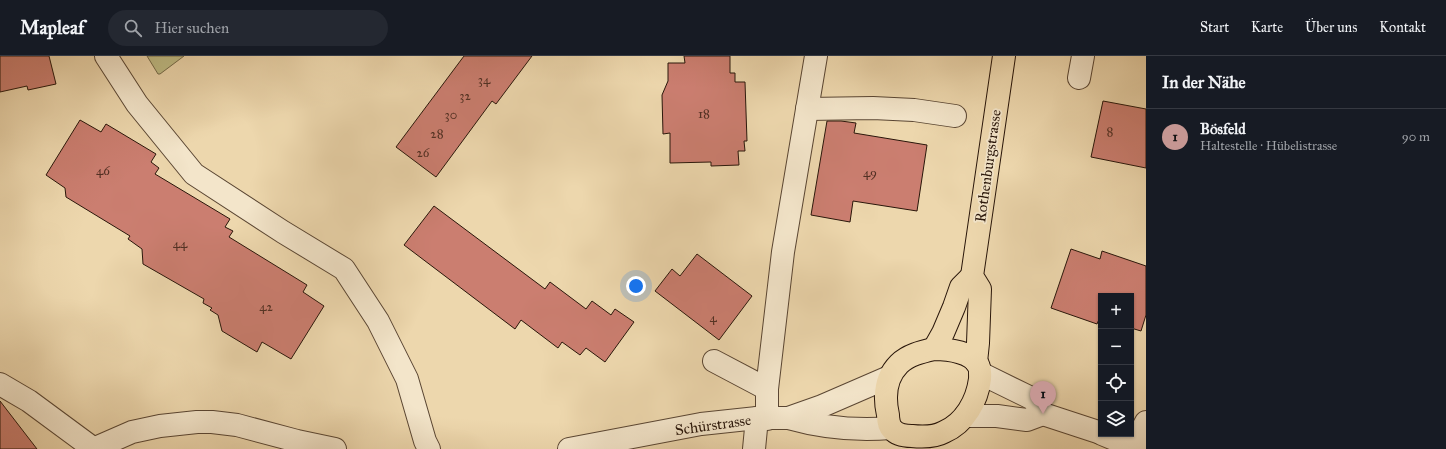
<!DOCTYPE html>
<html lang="de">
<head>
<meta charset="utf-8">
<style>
  :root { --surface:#171b24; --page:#242831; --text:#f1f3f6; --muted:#9ea1a6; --line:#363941; --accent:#c59692 }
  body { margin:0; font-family:"IM FELL Great Primer",serif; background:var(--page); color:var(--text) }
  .controls { position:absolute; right:12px; bottom:12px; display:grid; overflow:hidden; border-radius:0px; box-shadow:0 1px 3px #0004 }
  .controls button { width:36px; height:36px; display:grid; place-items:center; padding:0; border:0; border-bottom:1px solid var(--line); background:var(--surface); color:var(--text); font:20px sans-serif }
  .you { position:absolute; left:636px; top:230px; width:14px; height:14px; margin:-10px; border:3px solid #fff; border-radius:50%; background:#1a73e8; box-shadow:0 0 0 6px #1a73e833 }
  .badge { display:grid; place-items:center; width:26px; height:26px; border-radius:50%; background:var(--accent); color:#111; font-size:13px; font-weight:700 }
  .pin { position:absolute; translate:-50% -33px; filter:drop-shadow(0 1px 2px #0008) }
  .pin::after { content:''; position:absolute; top:21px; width:14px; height:12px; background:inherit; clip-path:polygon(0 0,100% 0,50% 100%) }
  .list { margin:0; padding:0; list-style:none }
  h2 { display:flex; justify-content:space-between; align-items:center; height:52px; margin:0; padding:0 16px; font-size:17px }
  h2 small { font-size:13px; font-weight:400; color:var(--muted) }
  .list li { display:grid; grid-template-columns:26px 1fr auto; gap:12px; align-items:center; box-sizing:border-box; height:56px; padding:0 16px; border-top:1px solid var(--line) }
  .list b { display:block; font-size:15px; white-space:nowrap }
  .list p { margin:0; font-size:13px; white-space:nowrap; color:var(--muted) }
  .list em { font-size:13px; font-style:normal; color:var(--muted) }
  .icon { flex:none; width:22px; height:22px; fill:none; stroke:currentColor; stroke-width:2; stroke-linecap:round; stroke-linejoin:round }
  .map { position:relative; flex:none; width:1146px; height:393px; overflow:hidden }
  header { display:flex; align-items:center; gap:24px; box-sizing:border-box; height:56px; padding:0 20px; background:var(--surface); border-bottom:1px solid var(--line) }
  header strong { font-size:19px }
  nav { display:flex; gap:22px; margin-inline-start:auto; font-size:14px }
  .search { width:280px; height:36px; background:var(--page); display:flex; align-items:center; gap:10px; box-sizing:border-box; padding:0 14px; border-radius:22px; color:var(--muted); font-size:15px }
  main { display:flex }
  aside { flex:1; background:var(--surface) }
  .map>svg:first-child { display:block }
</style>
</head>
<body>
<header>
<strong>Mapleaf</strong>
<div class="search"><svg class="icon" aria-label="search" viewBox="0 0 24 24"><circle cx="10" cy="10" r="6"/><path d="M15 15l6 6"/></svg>Hier suchen</div>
<nav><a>Start</a><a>Karte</a><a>Über uns</a><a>Kontakt</a></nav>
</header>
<main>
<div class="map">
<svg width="1146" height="393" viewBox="0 0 1146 393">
  <rect width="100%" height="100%" fill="#edd7ad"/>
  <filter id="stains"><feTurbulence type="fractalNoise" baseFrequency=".005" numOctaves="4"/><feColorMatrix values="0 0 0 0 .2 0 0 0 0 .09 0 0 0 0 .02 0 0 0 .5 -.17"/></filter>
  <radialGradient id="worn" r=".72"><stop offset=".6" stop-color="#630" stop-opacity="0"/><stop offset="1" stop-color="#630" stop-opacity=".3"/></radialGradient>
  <path fill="#bfbc85" stroke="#746948" d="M147,0H184L160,18H158Z"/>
  <g fill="#cb7e70" stroke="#29160a">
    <path d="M0,0H49L56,28L28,34L27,30L0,36Z"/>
    <path d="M464,0H532L496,48L492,45L436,121L396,91Z"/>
    <path d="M684,0H730V17H735V26H745L747,85H744L745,95H738L739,109L711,110V106L670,107V77L663,78L662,39L668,25V7H685Z"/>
    <path d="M1103,45L1146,53V112L1091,101Z"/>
    <path d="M80,64L101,76L106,68L156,98L151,106L159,112L155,118L230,163L225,171L233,175L229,181L307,229L303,236L324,250L291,303L262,286L257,296L222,275L218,259L210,254L212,252L203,247L204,243L143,208L142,193L128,183L130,180L66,141L65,132L46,119Z"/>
    <path d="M827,65H841L856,67L854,77L927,89L917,155L853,145L850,166L811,159Z"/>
    <path d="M434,150L545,233L550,226L586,253L592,245L611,259L615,253L634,266L605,306L586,292L580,299L562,286L558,292L521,264L515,273L404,189Z"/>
    <path d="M1071,193L1100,203L1102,195L1146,210V259L1141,275L1131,272V240H1101V262L1100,261L1097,268L1051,252Z"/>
    <path d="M697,198L752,240L719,284L655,235L672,213L680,220Z"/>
    <path d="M0,345L37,393H0Z"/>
  </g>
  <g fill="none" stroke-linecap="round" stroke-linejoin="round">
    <defs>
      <g id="minor">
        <path d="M106,0L137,48L194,118L283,176L344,213L378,265L407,323L425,385L429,393"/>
        <path d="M1079,22L1083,0"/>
        <path d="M807,53L873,52L914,54L955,60"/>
        <path d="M714,305L767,333"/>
        <path d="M980,317L1033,343L1043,358L1101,377"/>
        <path d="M0,328L29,345L94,393"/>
        <path d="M965,360H997L1027,364L1043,358"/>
        <path d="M788,362C820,371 857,375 891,372"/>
        <path d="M767,363V333L783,196L816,0"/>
        <path d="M1102,378L1138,393"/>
        <path d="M1133,390L1146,366"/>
        <path d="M93,393L132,376L160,370L197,366H212L237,369L297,385L335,393"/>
        <path d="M569,393L701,368L757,362H788L822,350L889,321"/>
        <path d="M754,393L757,362"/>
      </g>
      <g id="major">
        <path d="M934,293C948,293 974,296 979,311C981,315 980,319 980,323C977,345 965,367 944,376C935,381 922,381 912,380C905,380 897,379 892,373C889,370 888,363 888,359C884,341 885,322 899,308C908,299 921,296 934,293Z"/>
        <path d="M934,293L943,277L954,251L961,231L972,220"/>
        <path d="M976,306L978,287L980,233L972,220L1004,0"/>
      </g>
    </defs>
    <use href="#minor" stroke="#5a4633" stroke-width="24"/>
    <use href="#major" stroke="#29160a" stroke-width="24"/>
    <use href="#minor" stroke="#f3e5ca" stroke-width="22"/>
    <use href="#major" stroke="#edd7ad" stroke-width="22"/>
  </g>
  <g text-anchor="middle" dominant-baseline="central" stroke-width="3.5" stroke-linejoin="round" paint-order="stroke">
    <g font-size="13" fill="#523024">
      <text x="484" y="24">34</text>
      <text x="465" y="40">32</text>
      <text x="704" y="58">18</text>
      <text x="451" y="59">30</text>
      <text x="1110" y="76">8</text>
      <text x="437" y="78">28</text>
      <text x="423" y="97">26</text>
      <text x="103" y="115">46</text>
      <text x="870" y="117">49</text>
      <text x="180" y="188">44</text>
      <text x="266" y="251">42</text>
      <text x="713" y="262">4</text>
    </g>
    <g font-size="15" fill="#29160a" stroke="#f3e5ca">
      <text transform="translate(988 110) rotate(-82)">Rothenburgstrasse</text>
      <text transform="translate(713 369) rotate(-8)">Schürstrasse</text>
    </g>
  </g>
  <rect width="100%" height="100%" filter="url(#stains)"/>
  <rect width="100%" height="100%" fill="url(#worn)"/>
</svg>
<div class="controls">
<button>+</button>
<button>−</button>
<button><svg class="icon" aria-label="locate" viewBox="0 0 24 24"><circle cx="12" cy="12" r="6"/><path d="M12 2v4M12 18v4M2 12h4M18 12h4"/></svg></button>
<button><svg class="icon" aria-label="layers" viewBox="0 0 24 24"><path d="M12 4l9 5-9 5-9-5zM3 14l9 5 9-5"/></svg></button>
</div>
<div class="you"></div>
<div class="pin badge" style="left:1043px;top:358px">1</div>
</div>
<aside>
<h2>In der Nähe<small></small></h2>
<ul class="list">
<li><span class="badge">1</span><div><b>Bösfeld</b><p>Haltestelle · Hübelistrasse</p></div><em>90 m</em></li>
</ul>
</aside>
</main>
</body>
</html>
